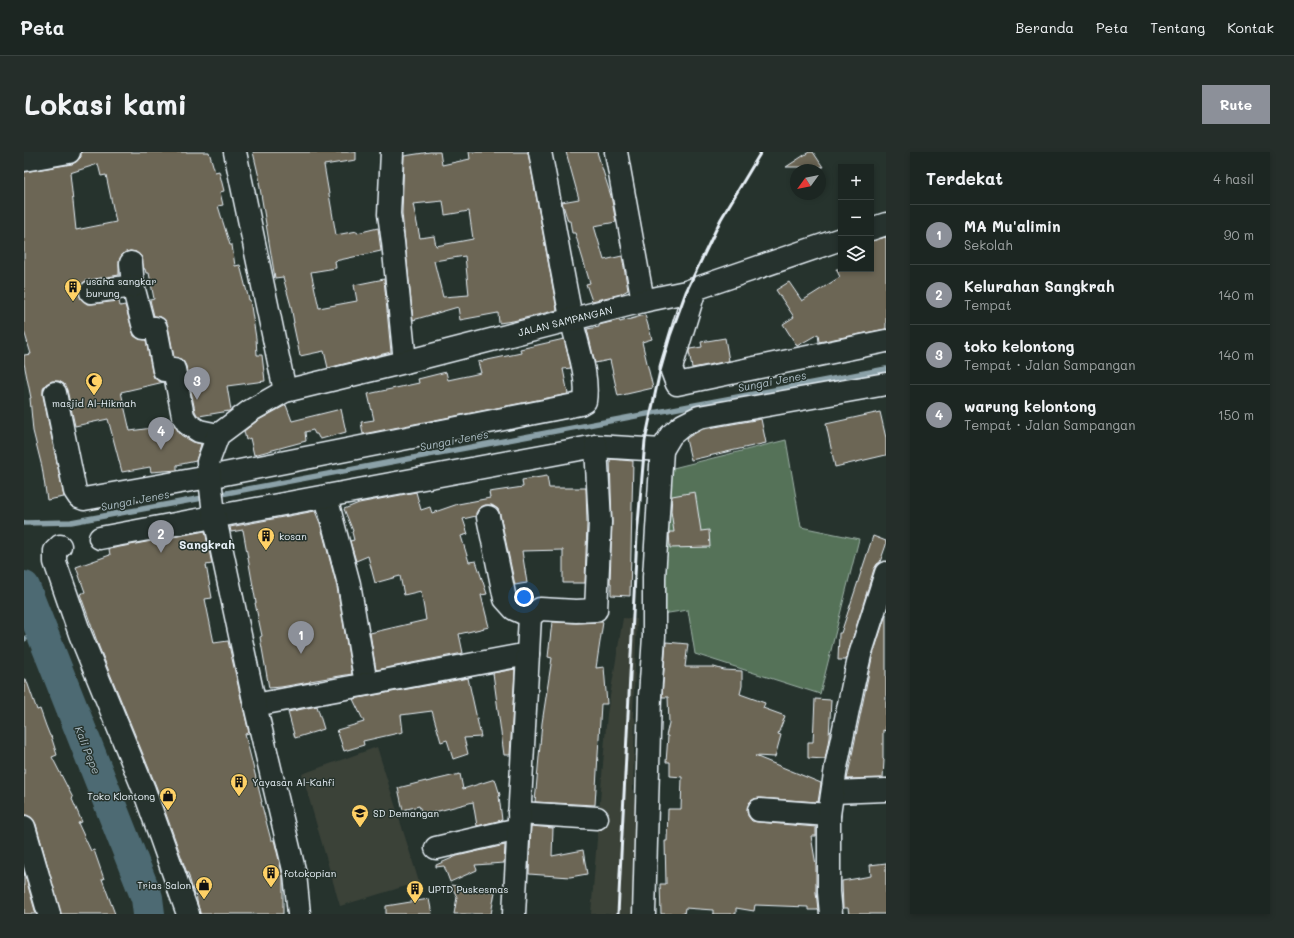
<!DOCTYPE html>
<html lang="id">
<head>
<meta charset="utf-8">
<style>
  :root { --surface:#1c2622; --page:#252e2a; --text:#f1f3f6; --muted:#a0a5a5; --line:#3a4340; --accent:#8c9099 }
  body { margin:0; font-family:Mali,sans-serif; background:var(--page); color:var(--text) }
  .controls { position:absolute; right:12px; top:12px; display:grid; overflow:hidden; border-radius:0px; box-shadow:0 2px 6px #0003 }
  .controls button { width:36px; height:36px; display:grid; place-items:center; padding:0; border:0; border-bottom:1px solid var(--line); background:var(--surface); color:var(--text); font:20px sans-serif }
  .compass { position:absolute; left:766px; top:12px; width:36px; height:36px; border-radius:50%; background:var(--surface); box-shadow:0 2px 6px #0003; rotate:237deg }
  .you { position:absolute; left:500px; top:445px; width:14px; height:14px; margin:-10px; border:3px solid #fff; border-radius:50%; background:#1a73e8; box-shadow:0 0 0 6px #1a73e833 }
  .badge { display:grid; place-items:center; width:26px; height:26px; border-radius:50%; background:var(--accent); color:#fff; font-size:13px; font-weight:700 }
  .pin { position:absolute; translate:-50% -33px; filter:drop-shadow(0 1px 2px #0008) }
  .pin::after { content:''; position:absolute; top:21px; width:14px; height:12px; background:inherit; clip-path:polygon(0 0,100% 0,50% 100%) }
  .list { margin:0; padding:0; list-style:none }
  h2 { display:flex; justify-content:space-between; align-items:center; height:52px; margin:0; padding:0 16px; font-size:17px }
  h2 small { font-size:13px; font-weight:400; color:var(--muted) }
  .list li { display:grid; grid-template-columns:26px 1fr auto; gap:12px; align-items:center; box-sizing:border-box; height:60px; padding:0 16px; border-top:1px solid var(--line) }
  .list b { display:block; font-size:15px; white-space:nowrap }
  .list p { margin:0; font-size:13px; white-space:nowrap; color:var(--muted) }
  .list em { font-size:13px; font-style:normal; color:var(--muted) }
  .icon { flex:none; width:22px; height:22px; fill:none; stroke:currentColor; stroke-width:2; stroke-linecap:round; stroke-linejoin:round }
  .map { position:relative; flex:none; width:862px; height:762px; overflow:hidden; border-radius:0px }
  header { display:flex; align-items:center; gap:24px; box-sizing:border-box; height:56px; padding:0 20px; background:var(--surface); border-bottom:1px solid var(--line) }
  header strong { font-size:19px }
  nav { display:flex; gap:22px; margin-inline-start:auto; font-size:14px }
  .intro { display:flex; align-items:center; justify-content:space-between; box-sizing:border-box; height:96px; padding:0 24px }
  h1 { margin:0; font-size:28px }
  .button { padding:10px 18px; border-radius:0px; background:var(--accent); color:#fff; font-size:14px; font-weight:700 }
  main { display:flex; gap:24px; padding:0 24px }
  aside { flex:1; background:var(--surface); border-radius:0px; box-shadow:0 2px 6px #0003 }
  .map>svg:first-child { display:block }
</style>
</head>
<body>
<header>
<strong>Peta</strong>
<nav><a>Beranda</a><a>Peta</a><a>Tentang</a><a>Kontak</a></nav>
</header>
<div class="intro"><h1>Lokasi kami</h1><a class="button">Rute</a></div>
<main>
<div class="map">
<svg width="862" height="762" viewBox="0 0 862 762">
  <rect width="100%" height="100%" fill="#26332d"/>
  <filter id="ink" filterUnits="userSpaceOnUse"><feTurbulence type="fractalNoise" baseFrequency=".025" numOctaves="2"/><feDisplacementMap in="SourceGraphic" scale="8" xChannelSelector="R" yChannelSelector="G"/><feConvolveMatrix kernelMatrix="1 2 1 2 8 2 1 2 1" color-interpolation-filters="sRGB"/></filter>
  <g filter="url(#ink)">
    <g fill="#3b4239">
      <path d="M599,466L613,467L609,561L611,568L609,636L616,695L612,762H567L583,562Z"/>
      <path d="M353,595L395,730L316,754L278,622Z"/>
    </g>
    <path fill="#557259" stroke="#9eb2a8" d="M762,288L777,375L835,387L796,542L671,502L664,458L638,462L645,317Z"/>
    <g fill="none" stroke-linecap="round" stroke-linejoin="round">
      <g stroke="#8ba1a8" stroke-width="5.5">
        <path d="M192,343L862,217"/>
        <path d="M0,371L47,370L184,345"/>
        <path d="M0,487L17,479"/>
      </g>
      <path stroke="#4d6b73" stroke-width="32" d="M0,435L123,746L125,762"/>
    </g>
    <g fill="#6c6655" stroke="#e8f1f8" fill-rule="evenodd">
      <path d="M57,0H185L191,20L195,19L200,39L196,40L199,53L194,54L206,93H208L211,114L216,113L225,148H226L232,186L233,203H238L241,229L203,234L207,258L205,259L175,264L173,263L171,259L162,214L159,209L155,206L150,205L144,174L142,169L137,165L130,164L126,148L130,147L125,121H122L121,117H120L117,104L112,100L106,99L100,101L96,106L95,112V123L65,128L60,130L56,135L55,141L57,147L63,152H69L95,149L96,154L101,153L110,184L115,187L122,188L128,220L130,226L135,229L140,230L97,240L106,279L150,273L157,283L169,290L177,292L172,309L153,313V318L127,320L126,315L98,320L84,267L51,274L43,238L40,232L35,229H28L22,232L19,237V244L40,345L23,348L18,315L9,279L6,246H7L0,211V203L7,202L0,179V20L48,12L53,9L57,5ZM74,12L77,24L82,23L92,70L52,78L46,21Z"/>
      <path d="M229,0H332V8L300,13L312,83L333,79V81L354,76L357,99L311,109L312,116L287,120L295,156L333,149L330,133L360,127L367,200L304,216L300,199L276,204L269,171H270L267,154L259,125L251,126L235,30H236Z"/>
      <path d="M406,0H416L418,13L446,7L445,0H504L533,158L489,169L475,171L474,161L436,168L434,155L389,168L378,61L380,4ZM419,49L421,63L445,59L449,87L412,94L410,84L396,86L389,52ZM441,104L445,143L419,145L410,109Z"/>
      <path d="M542,0H573L587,44L592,70L570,74L580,108L598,104L604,138L597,142L568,149L562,132L566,131L551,81H548L546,69H544L538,50L555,47Z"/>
      <path d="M785,0H789L799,15H762Z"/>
      <path d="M862,85V177L795,190L794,182L773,194L759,172L770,165L752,138L765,130L778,149L816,125L812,117H847V89Z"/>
      <path d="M621,163L628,187L618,190L629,236L594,244L586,208L571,211L563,177L575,175V173L595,168L596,170Z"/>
      <path d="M701,186L705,209L668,216L665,199L666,197L678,195L677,190Z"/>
      <path d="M540,187L547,216L539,217L544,242L339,282L337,270L350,268L344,242L395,231L394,227L422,220L424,228L457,221L454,210L497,201L496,197Z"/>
      <path d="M262,253L268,269L317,257L322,280L297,287L295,286L293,282H291L289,278L281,280L282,289L230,303L226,286L222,288L220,279L233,269Z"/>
      <path d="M856,260L862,286V303L811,315L802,272Z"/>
      <path d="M737,267L742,291L667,308L662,287L666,284L679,277Z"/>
      <path d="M586,307L609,309L606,444L587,443V431H586L588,370Z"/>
      <path d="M523,324L525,336H562L563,370L561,431H539V398L498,399L503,431L491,433L476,362L474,357L468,353H461L455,356L452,361V364L439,367L444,382L437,384L445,410L452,409L463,442L457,443L465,475L435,482L439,501L352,518L346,481L402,468L397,439L380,443L376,424L351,431L344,404L332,409L326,389L330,388L328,380L329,379L320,357L335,351L392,340L397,358L406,355L408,361L434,352L466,346L465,340L499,335L498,328Z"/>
      <path d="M671,340L677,379L685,378L686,395L646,396L645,380H650L647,359L648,344Z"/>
      <path d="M291,359L296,371L313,435L328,522L286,529V530L257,535L245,536L236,485L238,484L231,451H232L219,378L207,380L206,375Z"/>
      <path d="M181,379L188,412L182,413L188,446L181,447L190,491L204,489L225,581L221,582L238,650H237L247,688H250L259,724V762H176L173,749L172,739H169L164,721H163L132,634L75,495L56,442L61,440L52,415L86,403L85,397Z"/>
      <path d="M849,384L862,389V393L856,410L853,412L850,417L822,508H814L815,481H817Z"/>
      <path d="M862,462V579L859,578V607L860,608L859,626L823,627L848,506Z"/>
      <path d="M528,470L553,471L579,470L572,516L580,515L583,552H577L571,653L511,650L518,571L528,506L524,505Z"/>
      <path d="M642,490L664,492L661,515H690L700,518L718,519V534L716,542L741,551L739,556L761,564L754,582L757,583L751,605L731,604L797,631L794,650L736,646L730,647L725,651L723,658L724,664L728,669L734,670L792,675V684H787L792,713V740L794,758H784V755L731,753L730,759L712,756V762H689V758L661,756L660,762H637L636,732H642L641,689H643L644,657H657L658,625L646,624V610H642L644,584H642L645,571L644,545H638Z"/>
      <path d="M491,517L486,603H480L469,521Z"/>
      <path d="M444,526L457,585L440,586L444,602L429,607L423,588L417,590L408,559L377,563L379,580L339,589L340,593L320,599L313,578L340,570L329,547Z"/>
      <path d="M0,527H2L13,558L16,557L22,574L26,584H27L33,603L28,605L49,646L48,647L58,670L54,671L67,699L70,698L80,727H78L91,762H37L12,672L8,666L3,663H0Z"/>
      <path d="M791,547L807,548L805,586L801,607L784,606V590H789Z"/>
      <path d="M293,554L300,577L271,586L264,560Z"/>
      <path d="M436,622L439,637L471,627L476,643L475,644L478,668L453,674L449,650L399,663L395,654L379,658L374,636L402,629V630Z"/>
      <path d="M507,674L529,676L528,704L559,698L563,722L546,725L505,722Z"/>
      <path d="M481,693L480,711L451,713L453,718L426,730L420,714L412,715V713L433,704Z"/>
      <path d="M862,711V762H825L824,756H819L818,729L847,724L846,713Z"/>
      <path d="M0,720L12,762H0Z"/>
      <path d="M427,733L471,740L467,762H430L433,745Z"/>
      <path d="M405,747L408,762H362V754Z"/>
    </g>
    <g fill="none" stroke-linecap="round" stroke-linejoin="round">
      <defs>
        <g id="minor">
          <path d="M211,0L261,239"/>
          <path d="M368,0L365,62L369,90L381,210"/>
          <path d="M592,0L619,149"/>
          <path d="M0,8L45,0"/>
          <path d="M847,77L862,72"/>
          <path d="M107,111L109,134L120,176H132L140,218L150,217L159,264L164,272L175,279L194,283"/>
          <path d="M671,137L647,216L653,232L862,189"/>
          <path d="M67,140L109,134"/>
          <path d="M31,241L51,339L55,345L60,347L185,325L556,252L561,249C565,222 552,191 547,165C536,110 527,55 516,0"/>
          <path d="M638,298L647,283L659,273L675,265L862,232"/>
          <path d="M302,345L325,432L342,532"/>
          <path d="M464,365L481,447L490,457L506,464"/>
          <path d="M76,386L572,294L638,298L630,425V484L626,544L620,762"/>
          <path d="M36,394L31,399V410L56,482L120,638L164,762"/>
          <path d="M506,464L516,457L552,459L572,458L576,370L572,294"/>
          <path d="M231,553L504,502"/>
          <path d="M809,640L862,638"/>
          <path d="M735,658L805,663"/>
          <path d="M495,661L573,666"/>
          <path d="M0,675L25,762"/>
          <path d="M412,696L494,677"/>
          <path d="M275,762L271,722L231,553L190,362L184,310L194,283L226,259L261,239L381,210L619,149L662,140L817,87"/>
          <path d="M490,762L506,464"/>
          <path d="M807,762L805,740V663L812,615L829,533L836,503L862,421"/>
        </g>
      </defs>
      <use href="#minor" stroke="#e8f1f8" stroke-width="25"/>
      <use href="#minor" stroke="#26332d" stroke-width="22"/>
      <path stroke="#e8f1f8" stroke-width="3" d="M594,762L613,384L621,289L636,219L646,184L662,140L697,67L737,0"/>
    </g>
  </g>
  <defs>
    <symbol id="building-pin" viewBox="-11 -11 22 30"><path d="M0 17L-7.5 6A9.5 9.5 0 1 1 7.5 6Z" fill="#ffd166" stroke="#26332d"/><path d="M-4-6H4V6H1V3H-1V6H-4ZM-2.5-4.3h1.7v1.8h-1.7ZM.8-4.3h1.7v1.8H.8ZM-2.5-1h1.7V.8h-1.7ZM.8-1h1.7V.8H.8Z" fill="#111"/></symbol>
    <symbol id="mosque-pin" viewBox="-11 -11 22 30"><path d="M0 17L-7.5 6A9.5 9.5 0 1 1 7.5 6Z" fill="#ffd166" stroke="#26332d"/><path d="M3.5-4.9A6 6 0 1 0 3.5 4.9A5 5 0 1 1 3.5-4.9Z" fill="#111"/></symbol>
    <symbol id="shop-pin" viewBox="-11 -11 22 30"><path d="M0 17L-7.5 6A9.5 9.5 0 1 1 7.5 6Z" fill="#ffd166" stroke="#26332d"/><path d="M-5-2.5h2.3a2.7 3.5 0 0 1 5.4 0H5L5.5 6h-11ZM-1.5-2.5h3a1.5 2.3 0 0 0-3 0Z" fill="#111"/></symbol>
    <symbol id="school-pin" viewBox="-11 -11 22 30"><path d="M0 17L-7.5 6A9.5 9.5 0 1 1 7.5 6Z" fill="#ffd166" stroke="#26332d"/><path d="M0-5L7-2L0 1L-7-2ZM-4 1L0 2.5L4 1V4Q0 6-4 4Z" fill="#111"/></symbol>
  </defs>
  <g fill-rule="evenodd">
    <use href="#building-pin" x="39" y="125" width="20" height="27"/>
    <use href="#mosque-pin" x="60" y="219" width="20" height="27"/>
    <use href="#building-pin" x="232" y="374" width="20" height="27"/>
    <use href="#building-pin" x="205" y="620" width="20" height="27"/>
    <use href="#shop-pin" x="134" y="634" width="20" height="27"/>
    <use href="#school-pin" x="326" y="651" width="20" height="27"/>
    <use href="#building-pin" x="237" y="711" width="20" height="27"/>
    <use href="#shop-pin" x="170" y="723" width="20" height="27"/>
    <use href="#building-pin" x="381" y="727" width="20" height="27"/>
  </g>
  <g text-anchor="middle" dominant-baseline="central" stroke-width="3" stroke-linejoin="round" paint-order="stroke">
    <g font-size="10" fill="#e8f1f8" stroke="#26332d" text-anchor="start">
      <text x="62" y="129">usaha sangkar<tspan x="62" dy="12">burung</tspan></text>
      <text x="70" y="251" text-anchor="middle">masjid Al-Hikmah</text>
      <text x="255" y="384">kosan</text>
      <text x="228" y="630">Yayasan Al-Kahfi</text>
      <text x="131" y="644" text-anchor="end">Toko Klontong</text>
      <text x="349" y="661">SD Demangan</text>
      <text x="260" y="721">fotokopian</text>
      <text x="167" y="733" text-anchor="end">Trias Salon</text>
      <text x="404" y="737">UPTD Puskesmas</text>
    </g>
    <g font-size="10" fill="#e8f1f8" stroke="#26332d">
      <text transform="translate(541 169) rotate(-14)">JALAN SAMPANGAN</text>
    </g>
    <g font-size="11" font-style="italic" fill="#aabbc3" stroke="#26332d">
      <text transform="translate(748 229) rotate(-11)">Sungai Jenes</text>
      <text transform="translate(430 288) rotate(-11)">Sungai Jenes</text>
      <text transform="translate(111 348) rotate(-11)">Sungai Jenes</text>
      <text transform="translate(64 598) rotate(68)">Kali Pepe</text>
    </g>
    <g font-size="12" font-weight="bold" fill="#e8f1f8" stroke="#26332d">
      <text x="183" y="392">Sangkrah</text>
    </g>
  </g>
</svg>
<div class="controls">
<button>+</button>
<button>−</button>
<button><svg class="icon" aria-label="layers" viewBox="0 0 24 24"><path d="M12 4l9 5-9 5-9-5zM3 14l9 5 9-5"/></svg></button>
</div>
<svg class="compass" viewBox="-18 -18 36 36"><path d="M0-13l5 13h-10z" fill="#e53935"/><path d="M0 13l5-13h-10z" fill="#a0a5a5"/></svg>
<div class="you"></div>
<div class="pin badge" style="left:277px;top:502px">1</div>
<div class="pin badge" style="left:137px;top:401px">2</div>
<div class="pin badge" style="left:173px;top:248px">3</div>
<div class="pin badge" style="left:137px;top:298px">4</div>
</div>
<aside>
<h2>Terdekat<small>4 hasil</small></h2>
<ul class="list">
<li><span class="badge">1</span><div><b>MA Mu'alimin</b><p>Sekolah</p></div><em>90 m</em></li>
<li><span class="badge">2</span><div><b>Kelurahan Sangkrah</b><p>Tempat</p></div><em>140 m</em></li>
<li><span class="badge">3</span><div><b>toko kelontong</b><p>Tempat · Jalan Sampangan</p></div><em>140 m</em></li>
<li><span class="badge">4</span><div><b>warung kelontong</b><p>Tempat · Jalan Sampangan</p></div><em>150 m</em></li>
</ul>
</aside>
</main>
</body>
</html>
